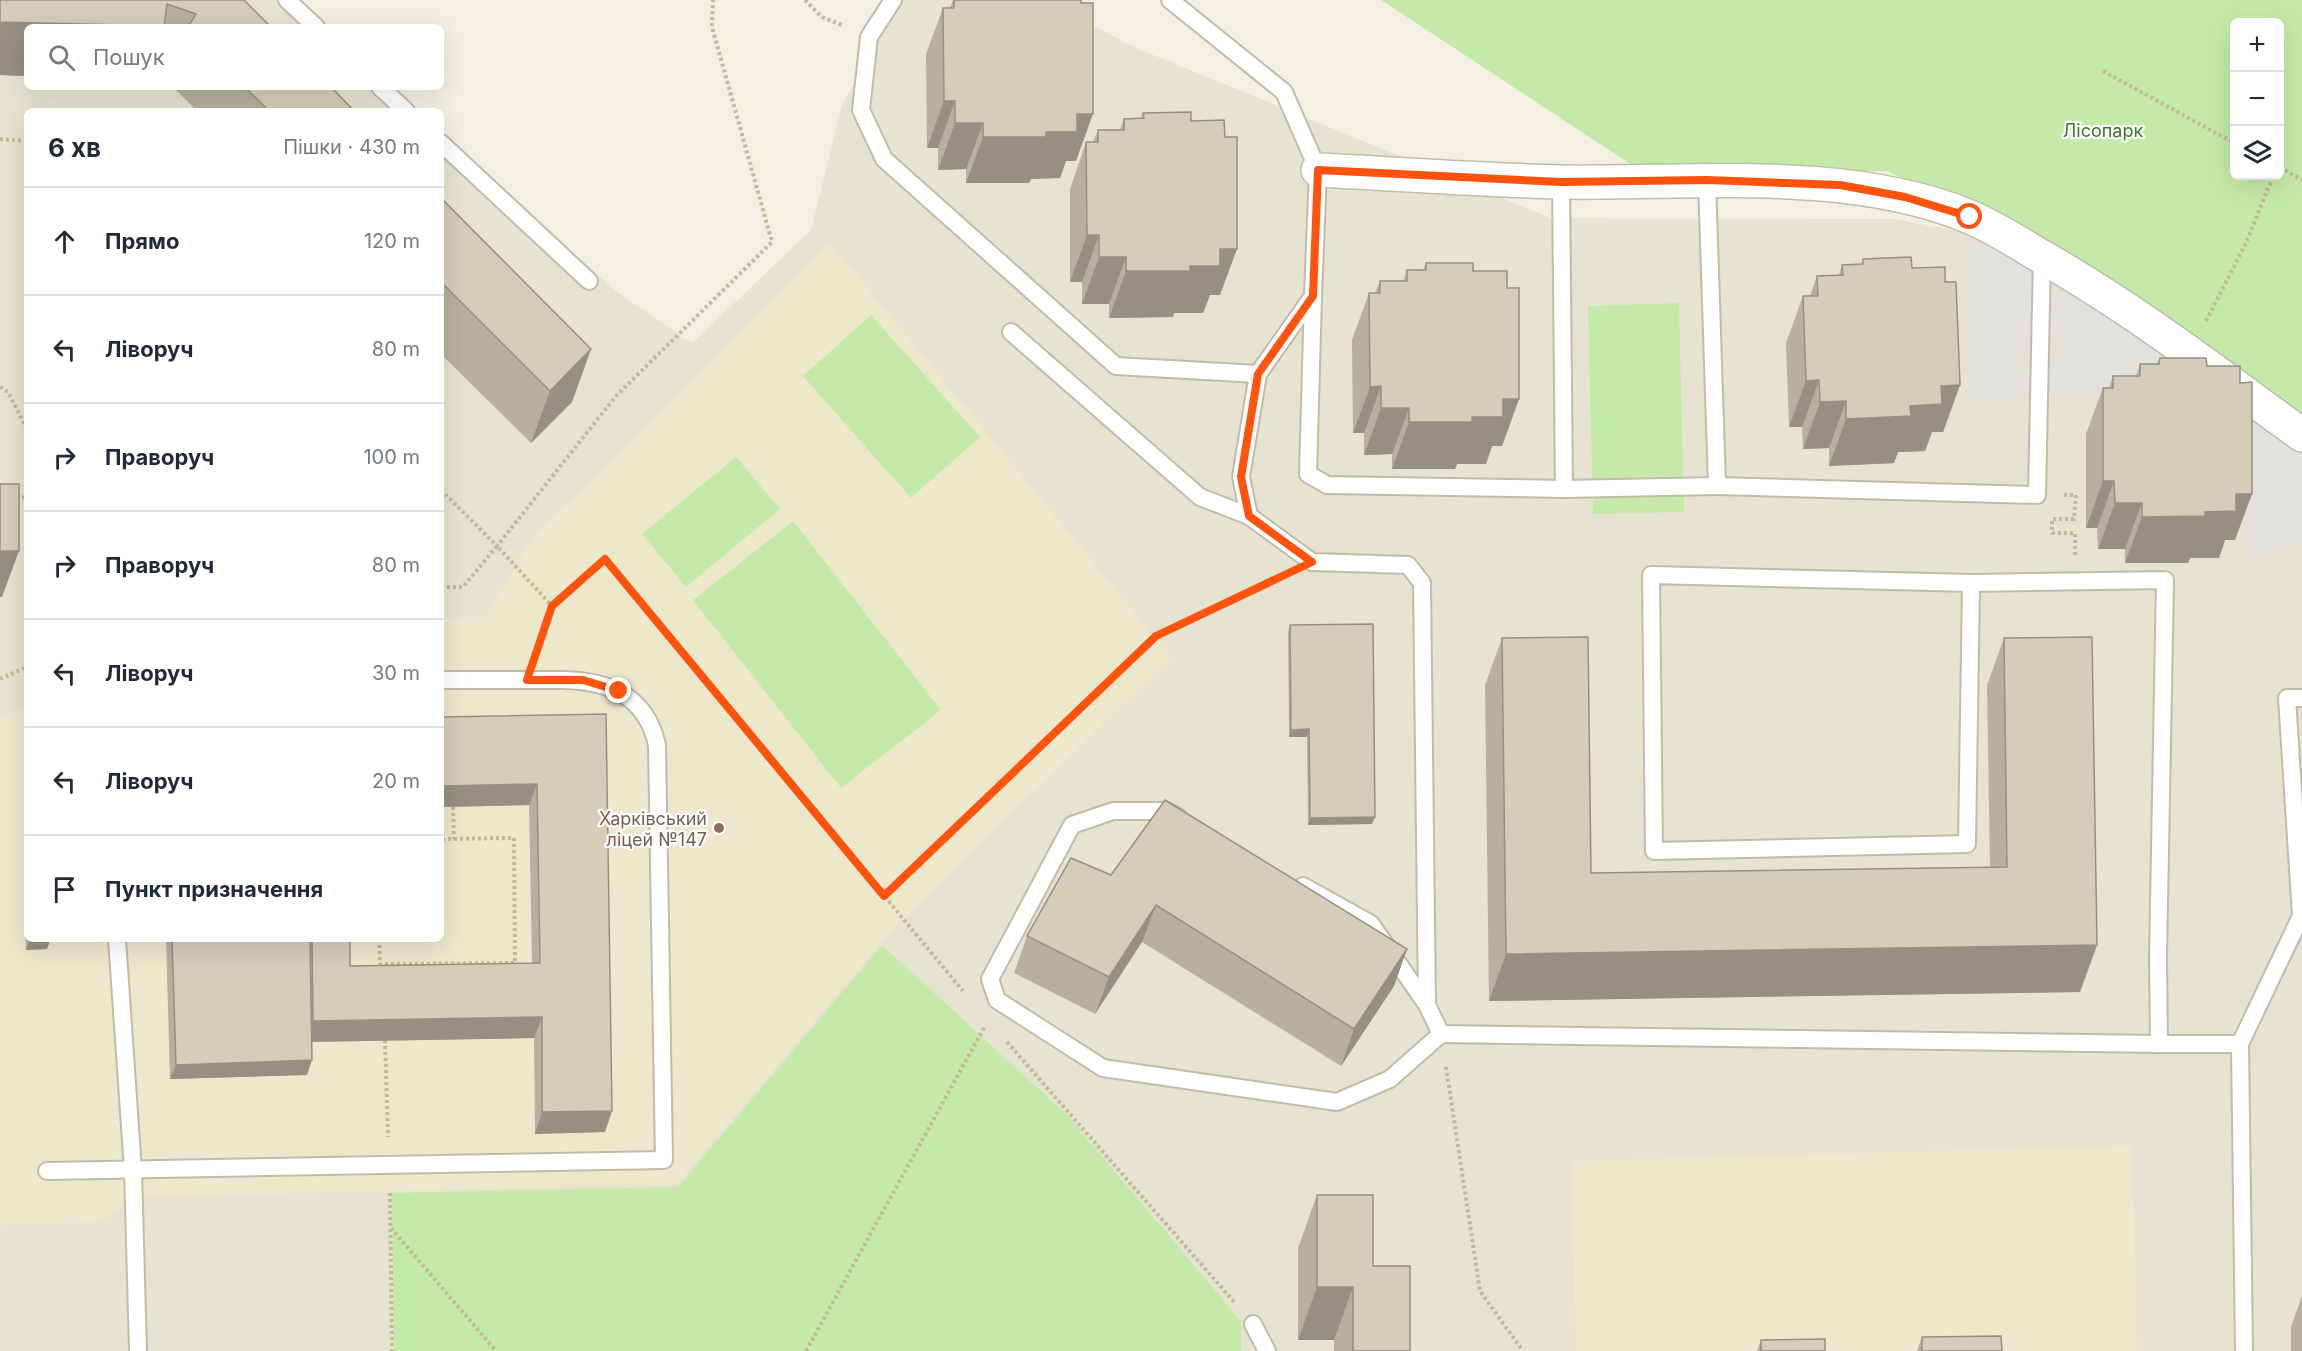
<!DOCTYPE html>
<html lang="uk">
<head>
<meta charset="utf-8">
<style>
  :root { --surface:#fff; --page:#f6f6f7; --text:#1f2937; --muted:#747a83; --line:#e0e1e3 }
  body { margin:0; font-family:Inter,sans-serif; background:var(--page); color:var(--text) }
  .controls { position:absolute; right:18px; top:18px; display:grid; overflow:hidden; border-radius:9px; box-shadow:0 6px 24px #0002 }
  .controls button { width:54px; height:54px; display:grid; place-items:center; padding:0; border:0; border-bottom:2px solid var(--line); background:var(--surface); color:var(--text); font:30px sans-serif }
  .stop { position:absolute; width:18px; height:18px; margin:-14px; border:4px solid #ff530e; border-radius:50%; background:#fff }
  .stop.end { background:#ff530e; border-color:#fff; box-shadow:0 2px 6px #0008 }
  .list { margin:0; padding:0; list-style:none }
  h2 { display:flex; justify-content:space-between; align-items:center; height:78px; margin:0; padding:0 24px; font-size:26px }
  h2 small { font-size:20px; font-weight:400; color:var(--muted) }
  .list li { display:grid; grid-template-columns:39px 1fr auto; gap:18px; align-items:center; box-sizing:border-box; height:108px; padding:0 24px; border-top:2px solid var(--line) }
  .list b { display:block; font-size:22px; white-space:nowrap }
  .list em { font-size:20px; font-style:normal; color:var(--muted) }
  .icon { flex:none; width:33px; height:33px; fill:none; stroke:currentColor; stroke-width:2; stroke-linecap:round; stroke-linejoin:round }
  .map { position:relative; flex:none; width:2302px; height:1351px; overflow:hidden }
  .search { position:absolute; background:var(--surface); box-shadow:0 6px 24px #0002; left:24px; top:24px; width:420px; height:66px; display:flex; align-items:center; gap:15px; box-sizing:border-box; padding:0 21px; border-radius:9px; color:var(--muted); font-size:22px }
  .panel { position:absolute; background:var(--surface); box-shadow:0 6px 24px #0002; left:24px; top:108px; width:420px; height:834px; border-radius:9px }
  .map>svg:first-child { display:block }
</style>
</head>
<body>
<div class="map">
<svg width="2302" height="1351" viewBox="0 0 2302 1351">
  <rect width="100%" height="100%" fill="#f3f0e3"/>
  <path fill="#e7e3d1" d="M0,0H290L321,27H27V87H388L415,111H27V939H441V134L617,292L692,343L811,230L842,105L901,0H1045L1134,47L1551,218L1895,219L1973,234L2302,445V1351H0Z"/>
  <g fill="#ede8cc">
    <path d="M830,243L1171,657L880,943L676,1184L143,1197L99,1222L0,1225V717L27,705V939H441V618L486,617L533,537Z"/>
    <path d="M2132,1146L2137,1351H1576L1571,1161Z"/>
  </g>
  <g fill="#c4eaa9" fill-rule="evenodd">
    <path d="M1381,0H2302V424L1971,210L1886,171H1641ZM2234,22H2280V176H2234Z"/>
    <path d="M1679,303L1684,512L1593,514L1588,306Z"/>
    <path d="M871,315L980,437L911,498L803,376Z"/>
    <path d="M736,457L780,509L686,587L642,534Z"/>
    <path d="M793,521L941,710L841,788L693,600Z"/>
    <path d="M882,945L1067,1115L1241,1321V1351H394L392,1193L678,1187Z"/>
  </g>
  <g fill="#e3e1dc">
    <path d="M1970,217L2238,389L1969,402Z"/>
    <path d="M2244,393L2302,435V542L2246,558Z"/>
  </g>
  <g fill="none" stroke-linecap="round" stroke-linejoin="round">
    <defs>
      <g id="lane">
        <path d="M287,0L316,27"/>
        <path d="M893,0L869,37L861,110L884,159L1116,366L1258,374"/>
        <path d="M1170,0L1284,92L1318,170L1313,296L1258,374L1241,477L1249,516L1312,562L1408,565L1422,583L1427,1005"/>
        <path d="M380,87L406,111"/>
        <path d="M441,143L589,281"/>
        <path d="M1561,182L1564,489L1717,486L1707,180"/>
        <path d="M1313,296L1308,474L1327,485L1564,489"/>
        <path d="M1011,332L1200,497L1249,516"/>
        <path d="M1717,486L2037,495L2042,256"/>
        <path d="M1971,583L1967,844L1654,851L1651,575L1971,583L2165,580L2158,958L2159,1044H2240L2244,1351"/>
        <path d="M1178,817L1167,811H1113L1072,825L990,979L997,1000L1103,1068L1337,1102L1390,1079L1441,1034"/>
        <path d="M1303,886L1371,924L1427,1005L1441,1034L2159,1044"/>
        <path d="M117,939L133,1170L138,1351"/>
        <path d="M2240,1044L2301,916L2287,698H2302"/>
        <path d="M47,1171L664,1160L657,745C646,696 610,681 563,680H441"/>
        <path d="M1253,1324L1267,1351"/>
      </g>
      <path id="street" d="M1318,170C1399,174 1480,180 1561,182C1692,184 1848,166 1970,217C1996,228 2020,244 2044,258C2135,310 2218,374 2302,435"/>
    </defs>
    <use href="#lane" stroke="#c1bca8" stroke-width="20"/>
    <use href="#street" stroke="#c1bca8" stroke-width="36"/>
    <g stroke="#c1b896" stroke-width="4" stroke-dasharray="3 3" stroke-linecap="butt">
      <path d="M805,0L822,17L844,26"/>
      <path d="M2103,71L2234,143"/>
      <path d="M0,139L27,141"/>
      <path d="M2280,167L2302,180"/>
      <path d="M2206,321L2246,243L2273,176"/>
      <path d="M0,387L8,392L27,429"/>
      <path d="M441,490L497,546L616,396L772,242L712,27L713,0"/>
      <path d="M2064,495H2076L2074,519H2052V533H2075V555"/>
      <path d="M16,498L27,497"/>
      <path d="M441,587H463L497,546L552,606L605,559L963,991"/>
      <path d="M536,654L552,606"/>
      <path d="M0,679L27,667"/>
      <path d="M453,807L454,839"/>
      <path d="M884,896L1156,636L1284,575"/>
      <path d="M379,939L380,964L515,963L514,838L441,839"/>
      <path d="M385,1040L388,1137"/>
      <path d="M1007,1042L1235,1303"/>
      <path d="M1446,1067L1480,1291L1523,1351"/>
      <path d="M390,1193L392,1351"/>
      <path d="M391,1228L496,1351"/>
      <path d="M806,1351L985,1026"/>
    </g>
    <use href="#lane" stroke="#fff" stroke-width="16"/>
    <use href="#street" stroke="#fff" stroke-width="33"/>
  </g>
  <g fill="#b7b09e">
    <path d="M0,0H244L271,27H27V76L0,75Z"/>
    <path d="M953,0H1081L1076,161H1066L1060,178L1031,179L1029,183H966V169L938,170V148H927L926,54L943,8H950Z"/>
    <path d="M173,87H331L354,111H197Z"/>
    <path d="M1143,113L1191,121L1220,295H1210L1203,313H1174L1173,317L1109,318V304H1082V282H1070V189L1086,142H1093L1098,130H1120L1124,119L1141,118Z"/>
    <path d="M441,198L591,349L572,402L531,443L441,354Z"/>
    <path d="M1863,259L1912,268L1945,282L1960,385L1943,432H1932L1925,451L1898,452L1894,463L1829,466V448L1803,449L1802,427H1789L1786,343L1803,296H1810L1817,276L1839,275L1842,265L1861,264Z"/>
    <path d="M1426,263L1473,271L1507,288L1519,399L1502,446H1492L1486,464H1457L1455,469H1392V454L1364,455V433H1353L1352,340L1369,293H1375L1380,281H1403L1407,270H1423Z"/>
    <path d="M2160,358L2207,366L2235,540H2225L2219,558H2190L2188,563H2125V549H2098L2097,528H2086V434L2103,388H2109L2113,376H2136L2140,364H2157Z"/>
    <path d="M1290,625L1372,824L1308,825L1307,737H1289L1288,632Z"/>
    <path d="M1502,638L1591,873L1990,867L1987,685L2004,638L2097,945L2080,992L1489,1001L1485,685Z"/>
    <path d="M606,714L605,1132L535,1134L534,1038L312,1042L307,1075L170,1079L166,939H350V966L532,963L529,805L441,807Z"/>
    <path d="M1111,875L1407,949L1394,986L1341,1066L1142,942L1095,1014L1014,973L1027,936Z"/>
    <path d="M27,914V939H50L47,949L26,950L25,919Z"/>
    <path d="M1317,1195L1373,1266L1410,1351H1334V1340H1298V1248Z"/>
    <path d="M2302,1296V1351H2291V1327Z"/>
    <path d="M1922,1337L2002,1351H1917Z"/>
    <path d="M1761,1340L1825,1351H1757Z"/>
  </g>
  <g fill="#959081">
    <path d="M0,22L164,26L163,27H27V76L0,75Z"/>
    <path d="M944,101H955L938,148H927Z"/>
    <path d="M1077,114H1093L1076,161H1066L1060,178L1031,179L1029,183H966L983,137L1046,132Z"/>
    <path d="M955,123H983L966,169L938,170Z"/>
    <path d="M1087,235H1099L1082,282H1070Z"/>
    <path d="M1220,249H1237L1220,295H1210L1203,313H1174L1173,317L1109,318L1126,271L1190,266Z"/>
    <path d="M1099,257H1126L1109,304H1082Z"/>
    <path d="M591,349L572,402L531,443L550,391Z"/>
    <path d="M1819,380L1802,427H1789L1806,381Z"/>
    <path d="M1960,385L1943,432H1932L1925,451L1898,452L1894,463L1829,466L1846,419L1910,406L1941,386Z"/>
    <path d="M1381,386L1364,433H1353L1370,387Z"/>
    <path d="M1503,399H1519L1502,446H1492L1486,464H1457L1455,469H1392L1409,422L1472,417Z"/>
    <path d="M1846,401L1829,448L1803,449L1820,402Z"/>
    <path d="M1381,408H1409L1392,454L1364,455Z"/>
    <path d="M2103,481H2114L2097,528H2086Z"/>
    <path d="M2236,494H2252L2235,540H2225L2219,558H2190L2188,563H2125L2142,517L2205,512Z"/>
    <path d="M2115,503H2142L2125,549H2098Z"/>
    <path d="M0,551H19L2,597H0Z"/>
    <path d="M1309,729L1307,737H1289L1291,730Z"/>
    <path d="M537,784L529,805L441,807V786Z"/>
    <path d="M1375,817L1372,824L1308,825L1310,818Z"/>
    <path d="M1156,905L1142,942L1095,1014L1109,977Z"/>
    <path d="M50,941L47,949L26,950L29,942Z"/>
    <path d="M2097,945L2080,992L1489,1001L1506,954Z"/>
    <path d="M1407,949L1394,986L1341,1066L1354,1029Z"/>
    <path d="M542,1017L534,1038L305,1042L313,1021Z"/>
    <path d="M312,1060L307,1075L170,1079L176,1065Z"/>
    <path d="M612,1111L605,1132L535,1134L542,1112Z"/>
    <path d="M1317,1287H1353L1334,1340H1298Z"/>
  </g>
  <g fill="#d5cdb8" stroke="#959081" stroke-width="1.5">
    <path d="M0,0H244L271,27H188L196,14L167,4L164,26L0,22Z"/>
    <path d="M954,0H1081V3H1093V114H1077V132H1046V137H983V123H955V101H944L943,8H954Z"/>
    <path d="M245,87H331L354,111H269Z"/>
    <path d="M1191,112V121L1224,120L1225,137H1237V249H1220V266H1190V271H1126V257H1099V235H1087L1086,142H1098V130H1124V119L1144,118L1143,113Z"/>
    <path d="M441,198L591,349L550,391L441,282Z"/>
    <path d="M1911,257L1912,268L1945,267V282H1956L1960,385L1941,386L1942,404L1910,406L1911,416L1846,419V401L1820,402L1819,380L1806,381L1803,296H1818L1817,276L1843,275L1842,265L1863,264V259Z"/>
    <path d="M1426,263H1473V271H1507V288H1519V399H1503V417H1472V422H1409V408H1381V386L1370,387L1369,293H1380V281H1407V270H1426Z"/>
    <path d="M2160,358H2206L2207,366H2240V383L2252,382V494H2236V511L2205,512V516L2142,517V503H2115L2114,481H2103V388H2113V376H2140V364H2159Z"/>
    <rect x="0" y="484" width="19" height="67"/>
    <path d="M1373,624L1375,817L1310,818L1309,729L1291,730L1290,625Z"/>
    <path d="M1588,637L1591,873L2007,867L2004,638L2092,637L2097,945L1506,954L1502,638Z"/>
    <path d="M606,714L612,1111L542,1112V1017L313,1021L312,939H350V966L540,963L537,784L441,786V717Z"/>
    <path d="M1165,800L1407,949L1354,1029L1156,905L1109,977L1027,936L1071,858L1111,875Z"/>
    <path d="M29,939H50V941L29,942Z"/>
    <path d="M172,939H310L312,1060L176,1065Z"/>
    <path d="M1317,1195H1373V1266H1410V1351H1353V1287H1317Z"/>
    <path d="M2001,1336L2002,1351H1922V1337Z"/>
    <path d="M1825,1339V1351H1761V1340Z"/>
  </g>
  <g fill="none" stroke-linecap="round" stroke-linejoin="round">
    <path stroke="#ff530e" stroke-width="8" d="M619,691L583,680H527L552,606L605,559L884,896L1156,636L1312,562L1249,516L1241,477L1258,374L1313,296L1318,170L1561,182L1707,180L1840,185L1905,197L1970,217"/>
  </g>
  <circle fill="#8d6e63" stroke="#fff" stroke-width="2" cx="719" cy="828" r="6"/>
  <g text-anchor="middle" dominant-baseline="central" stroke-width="4.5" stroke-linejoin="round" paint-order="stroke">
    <g font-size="18" fill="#387924" stroke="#fff">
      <text x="2103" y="130">Лісопарк</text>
    </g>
    <g font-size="18" fill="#785e54" stroke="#fff" text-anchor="end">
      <text x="707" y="818">Харківський<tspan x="707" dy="21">ліцей №147</tspan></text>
    </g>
  </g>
</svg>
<div class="controls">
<button>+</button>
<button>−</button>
<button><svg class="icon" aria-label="layers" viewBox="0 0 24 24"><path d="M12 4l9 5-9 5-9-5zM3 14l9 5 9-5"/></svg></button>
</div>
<div class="stop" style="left:1970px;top:217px"></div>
<div class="stop end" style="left:619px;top:691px"></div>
<div class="search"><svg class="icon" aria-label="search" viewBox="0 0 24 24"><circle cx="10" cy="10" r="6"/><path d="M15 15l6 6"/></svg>Пошук</div>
<section class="panel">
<h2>6 хв<small>Пішки · 430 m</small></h2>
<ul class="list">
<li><svg class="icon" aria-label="ahead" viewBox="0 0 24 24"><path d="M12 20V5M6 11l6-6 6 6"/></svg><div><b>Прямо</b></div><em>120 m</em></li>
<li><svg class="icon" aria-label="left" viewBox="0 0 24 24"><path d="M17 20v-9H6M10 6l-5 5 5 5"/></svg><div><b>Ліворуч</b></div><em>80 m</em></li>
<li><svg class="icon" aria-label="right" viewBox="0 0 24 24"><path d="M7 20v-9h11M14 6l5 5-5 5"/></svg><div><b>Праворуч</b></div><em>100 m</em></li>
<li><svg class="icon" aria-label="right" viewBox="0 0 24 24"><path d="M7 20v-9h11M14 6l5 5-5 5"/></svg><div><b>Праворуч</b></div><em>80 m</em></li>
<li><svg class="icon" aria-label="left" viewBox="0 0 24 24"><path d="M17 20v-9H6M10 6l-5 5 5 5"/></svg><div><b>Ліворуч</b></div><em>30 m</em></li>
<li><svg class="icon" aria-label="left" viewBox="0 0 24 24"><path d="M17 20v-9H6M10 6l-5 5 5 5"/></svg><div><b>Ліворуч</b></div><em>20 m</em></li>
<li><svg class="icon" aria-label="arrive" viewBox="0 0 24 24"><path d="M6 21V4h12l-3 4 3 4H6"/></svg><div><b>Пункт призначення</b></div></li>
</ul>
</section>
</div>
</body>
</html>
